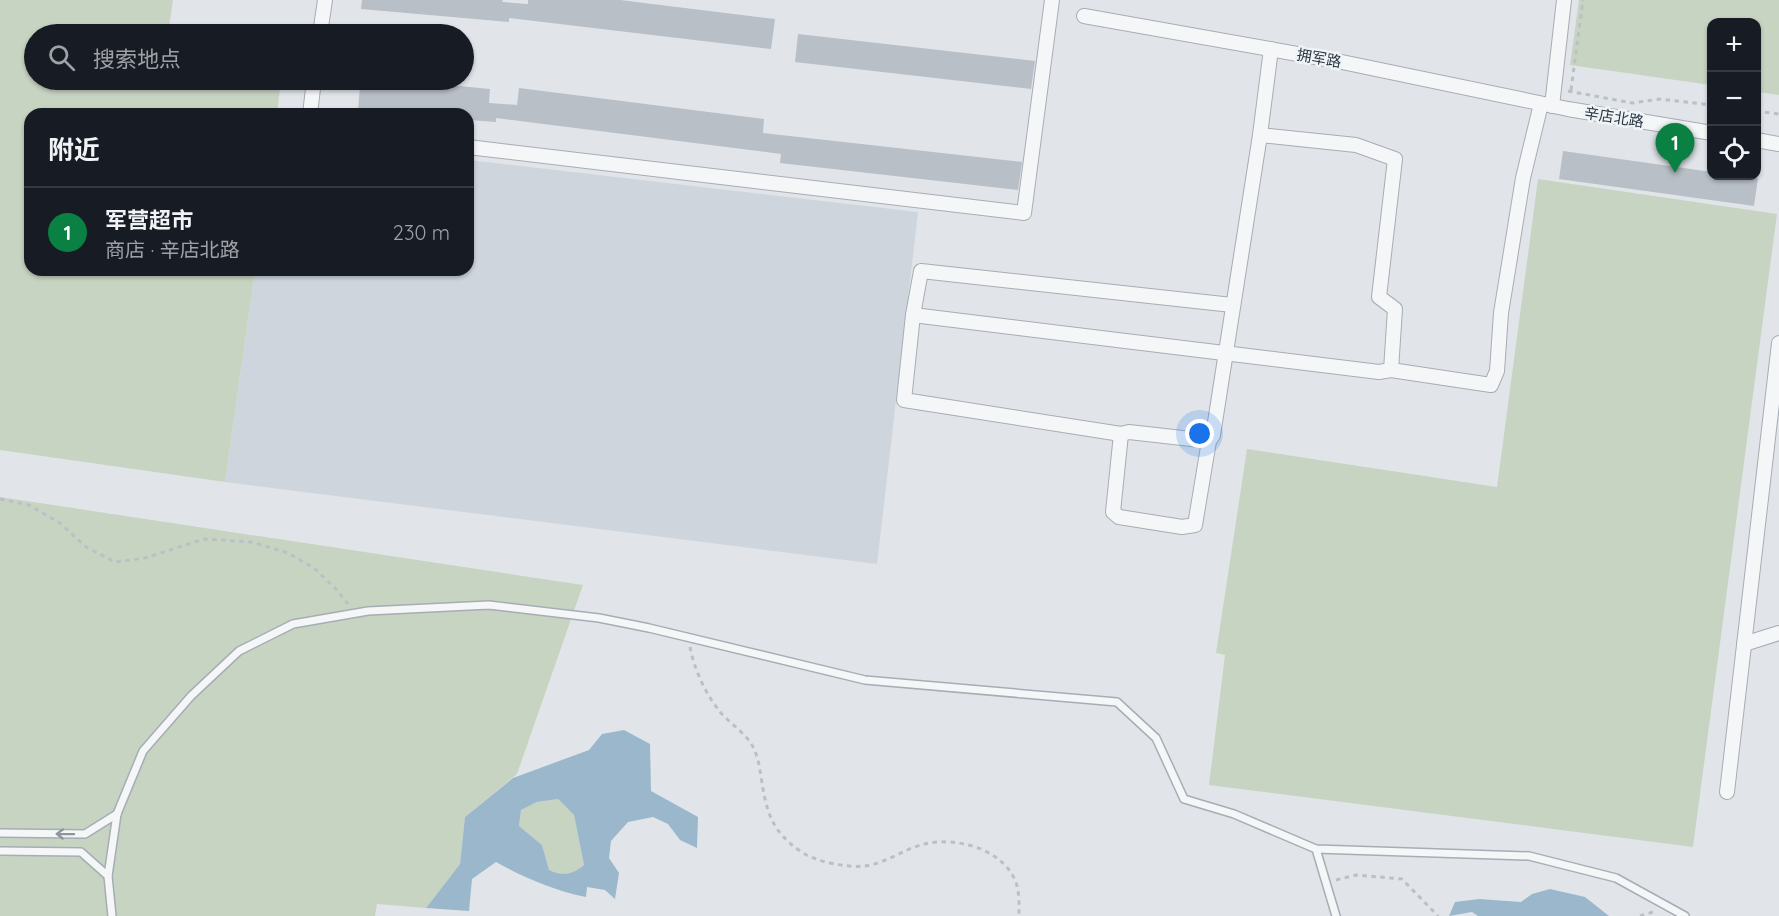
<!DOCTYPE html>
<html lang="zh">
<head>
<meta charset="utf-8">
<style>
  :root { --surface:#171b24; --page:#242831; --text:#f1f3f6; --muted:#9ea1a6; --line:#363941; --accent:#0b8043 }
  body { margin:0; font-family:Quicksand,"Noto Sans SC",sans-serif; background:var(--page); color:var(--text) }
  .controls { position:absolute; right:18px; top:18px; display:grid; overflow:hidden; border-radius:12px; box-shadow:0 2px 4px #0004 }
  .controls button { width:54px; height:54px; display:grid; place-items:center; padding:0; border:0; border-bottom:2px solid var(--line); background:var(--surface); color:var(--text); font:30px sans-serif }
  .you { position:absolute; left:1200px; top:434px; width:21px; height:21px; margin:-15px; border:4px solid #fff; border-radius:50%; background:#1a73e8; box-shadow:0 0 0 9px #1a73e833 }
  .badge { display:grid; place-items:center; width:39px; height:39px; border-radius:50%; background:var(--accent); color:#fff; font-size:20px; font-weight:700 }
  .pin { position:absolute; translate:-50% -50px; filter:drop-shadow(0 2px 3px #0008) }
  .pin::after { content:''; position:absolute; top:32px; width:21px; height:18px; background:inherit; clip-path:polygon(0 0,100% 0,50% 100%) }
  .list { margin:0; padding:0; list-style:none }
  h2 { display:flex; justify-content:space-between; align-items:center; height:78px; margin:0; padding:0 24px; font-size:26px }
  h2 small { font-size:20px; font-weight:400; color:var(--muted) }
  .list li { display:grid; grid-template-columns:39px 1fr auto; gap:18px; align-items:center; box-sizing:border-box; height:90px; padding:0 24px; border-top:2px solid var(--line) }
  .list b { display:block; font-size:22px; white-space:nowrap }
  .list p { margin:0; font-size:20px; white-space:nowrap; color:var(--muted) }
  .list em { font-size:20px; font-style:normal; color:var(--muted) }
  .icon { flex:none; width:33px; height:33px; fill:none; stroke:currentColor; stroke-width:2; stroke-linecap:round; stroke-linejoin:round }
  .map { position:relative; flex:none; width:1779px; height:916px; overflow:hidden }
  .search { position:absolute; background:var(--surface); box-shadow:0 2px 4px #0004; left:24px; top:24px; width:450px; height:66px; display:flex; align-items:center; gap:15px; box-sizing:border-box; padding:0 21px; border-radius:33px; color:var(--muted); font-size:22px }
  .panel { position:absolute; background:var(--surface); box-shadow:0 2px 4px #0004; left:24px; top:108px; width:450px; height:168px; border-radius:18px }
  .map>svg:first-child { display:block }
</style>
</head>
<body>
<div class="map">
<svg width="1779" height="916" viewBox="0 0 1779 916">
  <rect width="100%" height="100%" fill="#e1e5ea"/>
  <path fill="#cfd5dc" d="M468,160L918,212L877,564L225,482L255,270H468Z"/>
  <g fill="#c8d4c2">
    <path d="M0,0H173L168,34H34V80H281L277,114H30V270H255L225,482L0,450Z"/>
    <path d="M1579,0H1779V95L1757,92L1756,22H1712L1711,85L1570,65Z"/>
    <path d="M1538,179L1777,214L1693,847L1209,785L1225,655L1216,653L1247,449L1497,487Z"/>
    <path d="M0,497L583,585L517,774L465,817L460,864L426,908L377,904L375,916H0Z"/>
    <path d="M558,799L574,815L584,865C573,874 563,877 549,871L542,845L519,826L521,810L537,802Z"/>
  </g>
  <g fill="#9bb7cb" fill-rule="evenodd">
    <path d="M624,730L650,744L651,791L698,817L697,848L680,840L668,824L653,817L628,822L611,841L609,858L619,873L615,899L605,890L587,887L586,897C553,890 525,878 496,862L472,879L469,911L426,908L460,864L465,817L513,778L589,750L602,734ZM558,799L574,815L584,865C573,874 563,877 549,870L542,845L519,826L521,810L537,802Z"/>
    <path d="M1550,889L1585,897L1609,916H1478L1472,912L1449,916L1455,902L1479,899L1521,902L1532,894Z"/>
  </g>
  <g fill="#b8bfc7">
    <path d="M362,0H503L502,2L528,4V0H620L775,19L771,49L509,18V22L361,9Z"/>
    <path d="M798,34L1035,61L1031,89L795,62Z"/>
    <path d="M371,80H398L490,89L489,103L517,105L519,88L764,119L763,133L1022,162L1018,190L780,163L781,154L496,118V122L468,120V114H402L358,110L360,86L370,87Z"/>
    <path d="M1563,151L1712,172V176H1739L1758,178L1754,206L1559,179Z"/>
  </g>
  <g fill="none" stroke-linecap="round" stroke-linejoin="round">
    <defs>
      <g id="lane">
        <path d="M0,833L85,834L117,814"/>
        <path d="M1316,849L1336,916"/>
        <path d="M0,851L81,852L108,876"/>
        <path d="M112,916L108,876L117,814L143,751L191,696L239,651L293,624L368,611L489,605L599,618L649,628L865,680L1117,702L1156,738L1184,799L1234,814L1316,849L1529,856L1616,878L1685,916"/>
      </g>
      <g id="street">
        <path d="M1084,16L1337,61L1568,109L1712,133"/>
        <path d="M320,34L325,0"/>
        <path d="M1552,106L1564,0"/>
        <path d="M310,114L314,80"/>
        <path d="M1260,135L1356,145L1395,159L1379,297L1395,309L1391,370"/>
        <path d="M1756,140L1779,144"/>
        <path d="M468,147L1024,213L1052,0"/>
        <path d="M913,315L1379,372L1391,370L1491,385L1497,371L1501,313L1523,178L1541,104"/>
        <path d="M1121,434L1113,512L1119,517L1182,527L1195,525L1209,441L1213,435L1260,135L1271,49"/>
        <path d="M1209,441L1129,432L1121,434L904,400L913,315L921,271L1232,305"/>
        <path d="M1744,644L1779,633"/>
        <path d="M1727,792L1779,343"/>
      </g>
    </defs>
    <use href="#lane" stroke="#a6adb4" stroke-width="10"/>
    <use href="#street" stroke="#a6adb4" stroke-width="16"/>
    <g stroke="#bbc0c5" stroke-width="3" stroke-dasharray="4.5 4.5" stroke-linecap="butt">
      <path d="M1571,90L1583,0"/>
      <path d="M1568,91L1632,103L1660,99L1712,105"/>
      <path d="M1756,111L1779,114"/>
      <path d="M0,499L29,505L60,523L86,547L115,562L145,558L204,539L252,542L288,553L314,568L336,589L348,604"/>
      <path d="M690,647C694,669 706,695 721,713C730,723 742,731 750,742C757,752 759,764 761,776C766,811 771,832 803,853C818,862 847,868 864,866C885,864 904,849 924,844C954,837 997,847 1013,876C1020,888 1019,903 1019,916"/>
      <path d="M1336,880L1356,875L1402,879L1438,916"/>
      <path d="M1640,916L1653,912"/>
    </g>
    <use href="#lane" stroke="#f4f6f8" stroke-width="7"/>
    <use href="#street" stroke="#f4f6f8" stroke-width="14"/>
  </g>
  <defs><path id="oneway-shaft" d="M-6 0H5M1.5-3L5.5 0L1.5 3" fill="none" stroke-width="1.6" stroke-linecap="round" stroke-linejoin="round" transform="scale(1.5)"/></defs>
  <use stroke="#8e969d" href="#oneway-shaft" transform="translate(65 834) rotate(-179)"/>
  <g text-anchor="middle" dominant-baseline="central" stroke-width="5" stroke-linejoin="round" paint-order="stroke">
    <g font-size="15" fill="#283542" stroke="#f0f4f7">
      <text transform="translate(1319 58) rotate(10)">拥军路</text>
      <text transform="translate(1614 117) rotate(9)">辛店北路</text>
    </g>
  </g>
</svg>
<div class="controls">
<button>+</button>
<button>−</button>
<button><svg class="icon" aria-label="locate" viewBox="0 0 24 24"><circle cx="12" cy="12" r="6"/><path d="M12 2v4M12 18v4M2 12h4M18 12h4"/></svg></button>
</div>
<div class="you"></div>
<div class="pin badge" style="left:1675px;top:173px">1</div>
<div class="search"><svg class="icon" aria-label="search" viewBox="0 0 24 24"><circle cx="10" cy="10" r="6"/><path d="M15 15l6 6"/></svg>搜索地点</div>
<section class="panel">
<h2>附近<small></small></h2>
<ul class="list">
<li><span class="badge">1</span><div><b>军营超市</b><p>商店 · 辛店北路</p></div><em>230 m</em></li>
</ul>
</section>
</div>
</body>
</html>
